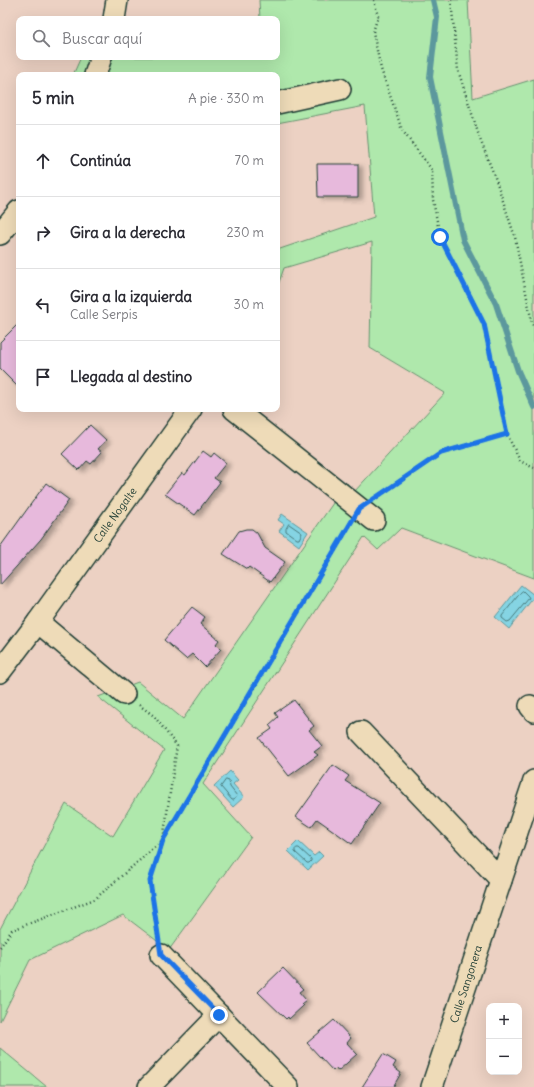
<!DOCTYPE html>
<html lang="es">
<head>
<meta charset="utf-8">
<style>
  :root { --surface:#fff; --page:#f2f2f3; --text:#2b2b33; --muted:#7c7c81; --line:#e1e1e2 }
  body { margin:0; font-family:Delius,sans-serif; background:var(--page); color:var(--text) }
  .controls { position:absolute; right:12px; bottom:12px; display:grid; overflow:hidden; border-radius:8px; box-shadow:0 4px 16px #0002 }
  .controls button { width:36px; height:36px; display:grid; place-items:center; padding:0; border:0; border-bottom:1px solid var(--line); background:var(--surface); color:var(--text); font:20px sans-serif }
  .stop { position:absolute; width:12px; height:12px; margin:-9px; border:3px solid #1a73e8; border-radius:50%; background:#fff }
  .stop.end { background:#1a73e8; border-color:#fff; box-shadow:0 1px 4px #0008 }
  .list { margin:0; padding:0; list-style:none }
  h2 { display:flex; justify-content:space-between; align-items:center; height:52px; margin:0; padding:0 16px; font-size:17px }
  h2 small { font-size:13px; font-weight:400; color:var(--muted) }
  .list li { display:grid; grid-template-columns:26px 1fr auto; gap:12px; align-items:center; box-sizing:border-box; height:72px; padding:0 16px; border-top:1px solid var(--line) }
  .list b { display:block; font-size:15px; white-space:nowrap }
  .list p { margin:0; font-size:13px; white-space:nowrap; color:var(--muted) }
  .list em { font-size:13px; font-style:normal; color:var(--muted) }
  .icon { flex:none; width:22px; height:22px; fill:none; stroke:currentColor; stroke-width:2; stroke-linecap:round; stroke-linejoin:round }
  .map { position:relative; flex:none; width:534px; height:1087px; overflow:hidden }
  .search { position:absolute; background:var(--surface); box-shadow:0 4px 16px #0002; left:16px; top:16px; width:264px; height:44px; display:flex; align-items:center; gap:10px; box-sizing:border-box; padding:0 14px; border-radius:8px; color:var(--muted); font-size:15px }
  .panel { position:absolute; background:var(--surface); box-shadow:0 4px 16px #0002; left:16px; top:72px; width:264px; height:340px; border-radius:8px }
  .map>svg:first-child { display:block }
</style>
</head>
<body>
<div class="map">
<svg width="534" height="1087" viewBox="0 0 534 1087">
  <defs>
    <filter id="shadow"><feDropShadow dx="4.5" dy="2.5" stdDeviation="2" flood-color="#0004"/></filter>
  </defs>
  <rect width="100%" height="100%" fill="#ecd1c3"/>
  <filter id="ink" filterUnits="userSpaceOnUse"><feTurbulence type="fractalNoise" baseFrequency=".025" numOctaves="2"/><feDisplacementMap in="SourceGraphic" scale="8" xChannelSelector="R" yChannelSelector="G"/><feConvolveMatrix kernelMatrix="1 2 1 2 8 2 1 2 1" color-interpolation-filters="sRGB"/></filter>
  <g filter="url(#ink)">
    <g fill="#afe8ac" stroke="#679270">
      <path d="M259,0H468L473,98L534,79V578L401,528L378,550L364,537L203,784L251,837L169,950L123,915L30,960L0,1021V929L66,804L113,836L164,750L98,697L138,682L183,719L347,483L354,492L445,393L370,348L372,242L284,268L277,288V250L374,217L365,106L277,123V75H73L81,57H277V19H260Z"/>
      <path d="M0,1048L47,1087H0Z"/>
    </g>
    <g fill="#85d4e3" stroke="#5c989d">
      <path d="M282,514L308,532L299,546L279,531L284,524L278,520Z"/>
      <path d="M521,585L534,595V597L509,629L495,617Z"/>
      <path d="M230,771L238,780L233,784L244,797L233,807L214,786Z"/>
      <path d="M298,841L314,856L319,852L323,856L308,870L288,851Z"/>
    </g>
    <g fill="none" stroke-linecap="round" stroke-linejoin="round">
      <g stroke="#48797a" stroke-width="1">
        <path d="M289,524L302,533L299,539H297L286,531V529Z"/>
        <path d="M523,591L528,596L529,598L510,621L507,622L502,618V616L521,592Z"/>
        <path d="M226,780L229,781L230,787L237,796L234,800H232L221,787Z"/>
        <path d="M297,848H299L311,859V861L309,863H307L295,852V850Z"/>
      </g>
      <path stroke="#5c989d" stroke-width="6" d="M433,0L437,17L430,77L463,240L496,304L518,371L534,407"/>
    </g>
    <g fill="#e7b9dc" stroke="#1f3d34" filter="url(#shadow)">
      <path d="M317,164H358V197H318Z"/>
      <path d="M19,323V388L0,369V342Z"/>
      <path d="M90,425L106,440L98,449L102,452L91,464L87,461L79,470L62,454Z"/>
      <path d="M203,451L211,457L214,453L226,463L214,478L220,482L195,515L165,494L182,473L185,475Z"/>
      <path d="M46,483L69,500L41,539L0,585V547Z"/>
      <path d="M246,529H252L257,533L265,548L285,562L270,582L249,567L247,569L223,554L239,531Z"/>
      <path d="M192,607L205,617L200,624L219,640L216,644L221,649L205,667L192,654L186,659L164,640Z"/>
      <path d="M294,700L314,726L309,730L322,746L314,752L318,755L289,776L259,738L272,729L269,725L278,717L275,713Z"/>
      <path d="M333,765L349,776L345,781L380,803L352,844L317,819L311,827L296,817Z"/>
      <path d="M283,968L303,989L299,992L306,1000L301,1004L303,1006L289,1019L288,1017L286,1019L258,992Z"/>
      <path d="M334,1020L351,1038L347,1043L357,1054L338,1071L336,1068L333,1071L307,1043Z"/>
      <path d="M383,1054L396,1062L393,1067L401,1073L393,1087H362Z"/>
    </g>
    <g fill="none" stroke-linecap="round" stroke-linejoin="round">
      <defs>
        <g id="street">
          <path d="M114,19L117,0"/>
          <path d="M95,75L101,57"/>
          <path d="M277,103L340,89"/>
          <path d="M0,234L19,211"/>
          <path d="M234,409L374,520"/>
          <path d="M38,622L124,694"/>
          <path d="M0,672L38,622L191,409"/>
          <path d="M530,706L534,711"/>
          <path d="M361,732L501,880"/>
          <path d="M161,955L288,1087"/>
          <path d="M149,1087L219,1015"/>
          <path d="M432,1087L534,781"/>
        </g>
      </defs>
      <use href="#street" stroke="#1f3d34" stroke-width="24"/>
      <g stroke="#1f3d34" stroke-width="2.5" stroke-dasharray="1 3" stroke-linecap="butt">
        <path d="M374,0L378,16L373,32L381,69L402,130L432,170L433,200L440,237L484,324L507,434L520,461L534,468"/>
        <path d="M451,0L458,70L480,139L496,180L515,237L532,323L534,328"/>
        <path d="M377,497L441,453L507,434"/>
        <path d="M139,705L154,716L177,746L163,840L150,881L158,937"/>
        <path d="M0,947L12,930L95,899L163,840L350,525"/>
      </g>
      <use href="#street" stroke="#eedbb8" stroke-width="21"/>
    </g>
  </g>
  <g fill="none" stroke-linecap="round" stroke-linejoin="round" filter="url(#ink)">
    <path stroke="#1a73e8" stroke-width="5" d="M219,1015L161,955L150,881L163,840L359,509L441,453L507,434L484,324L440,237"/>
  </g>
  <g text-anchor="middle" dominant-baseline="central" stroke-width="4" stroke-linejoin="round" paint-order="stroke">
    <g font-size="11" fill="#1f3d34" stroke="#eedbb8">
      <text transform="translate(115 515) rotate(-54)">Calle Nogalte</text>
      <text transform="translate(466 984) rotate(-72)">Calle Sangonera</text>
    </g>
  </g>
</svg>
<div class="controls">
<button>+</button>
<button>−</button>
</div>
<div class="stop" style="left:440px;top:237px"></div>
<div class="stop end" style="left:219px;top:1015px"></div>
<div class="search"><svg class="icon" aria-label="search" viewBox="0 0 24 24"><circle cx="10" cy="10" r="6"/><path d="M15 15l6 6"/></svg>Buscar aquí</div>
<section class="panel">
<h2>5 min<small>A pie · 330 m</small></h2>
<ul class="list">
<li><svg class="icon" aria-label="ahead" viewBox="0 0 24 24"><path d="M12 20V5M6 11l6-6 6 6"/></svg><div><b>Continúa</b></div><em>70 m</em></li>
<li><svg class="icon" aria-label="right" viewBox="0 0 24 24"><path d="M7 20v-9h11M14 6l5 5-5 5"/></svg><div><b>Gira a la derecha</b></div><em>230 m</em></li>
<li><svg class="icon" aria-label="left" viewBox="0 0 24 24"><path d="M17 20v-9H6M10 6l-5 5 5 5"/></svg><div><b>Gira a la izquierda</b><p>Calle Serpis</p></div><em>30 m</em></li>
<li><svg class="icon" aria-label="arrive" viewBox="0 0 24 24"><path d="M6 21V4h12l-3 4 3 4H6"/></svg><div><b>Llegada al destino</b></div></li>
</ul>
</section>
</div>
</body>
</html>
